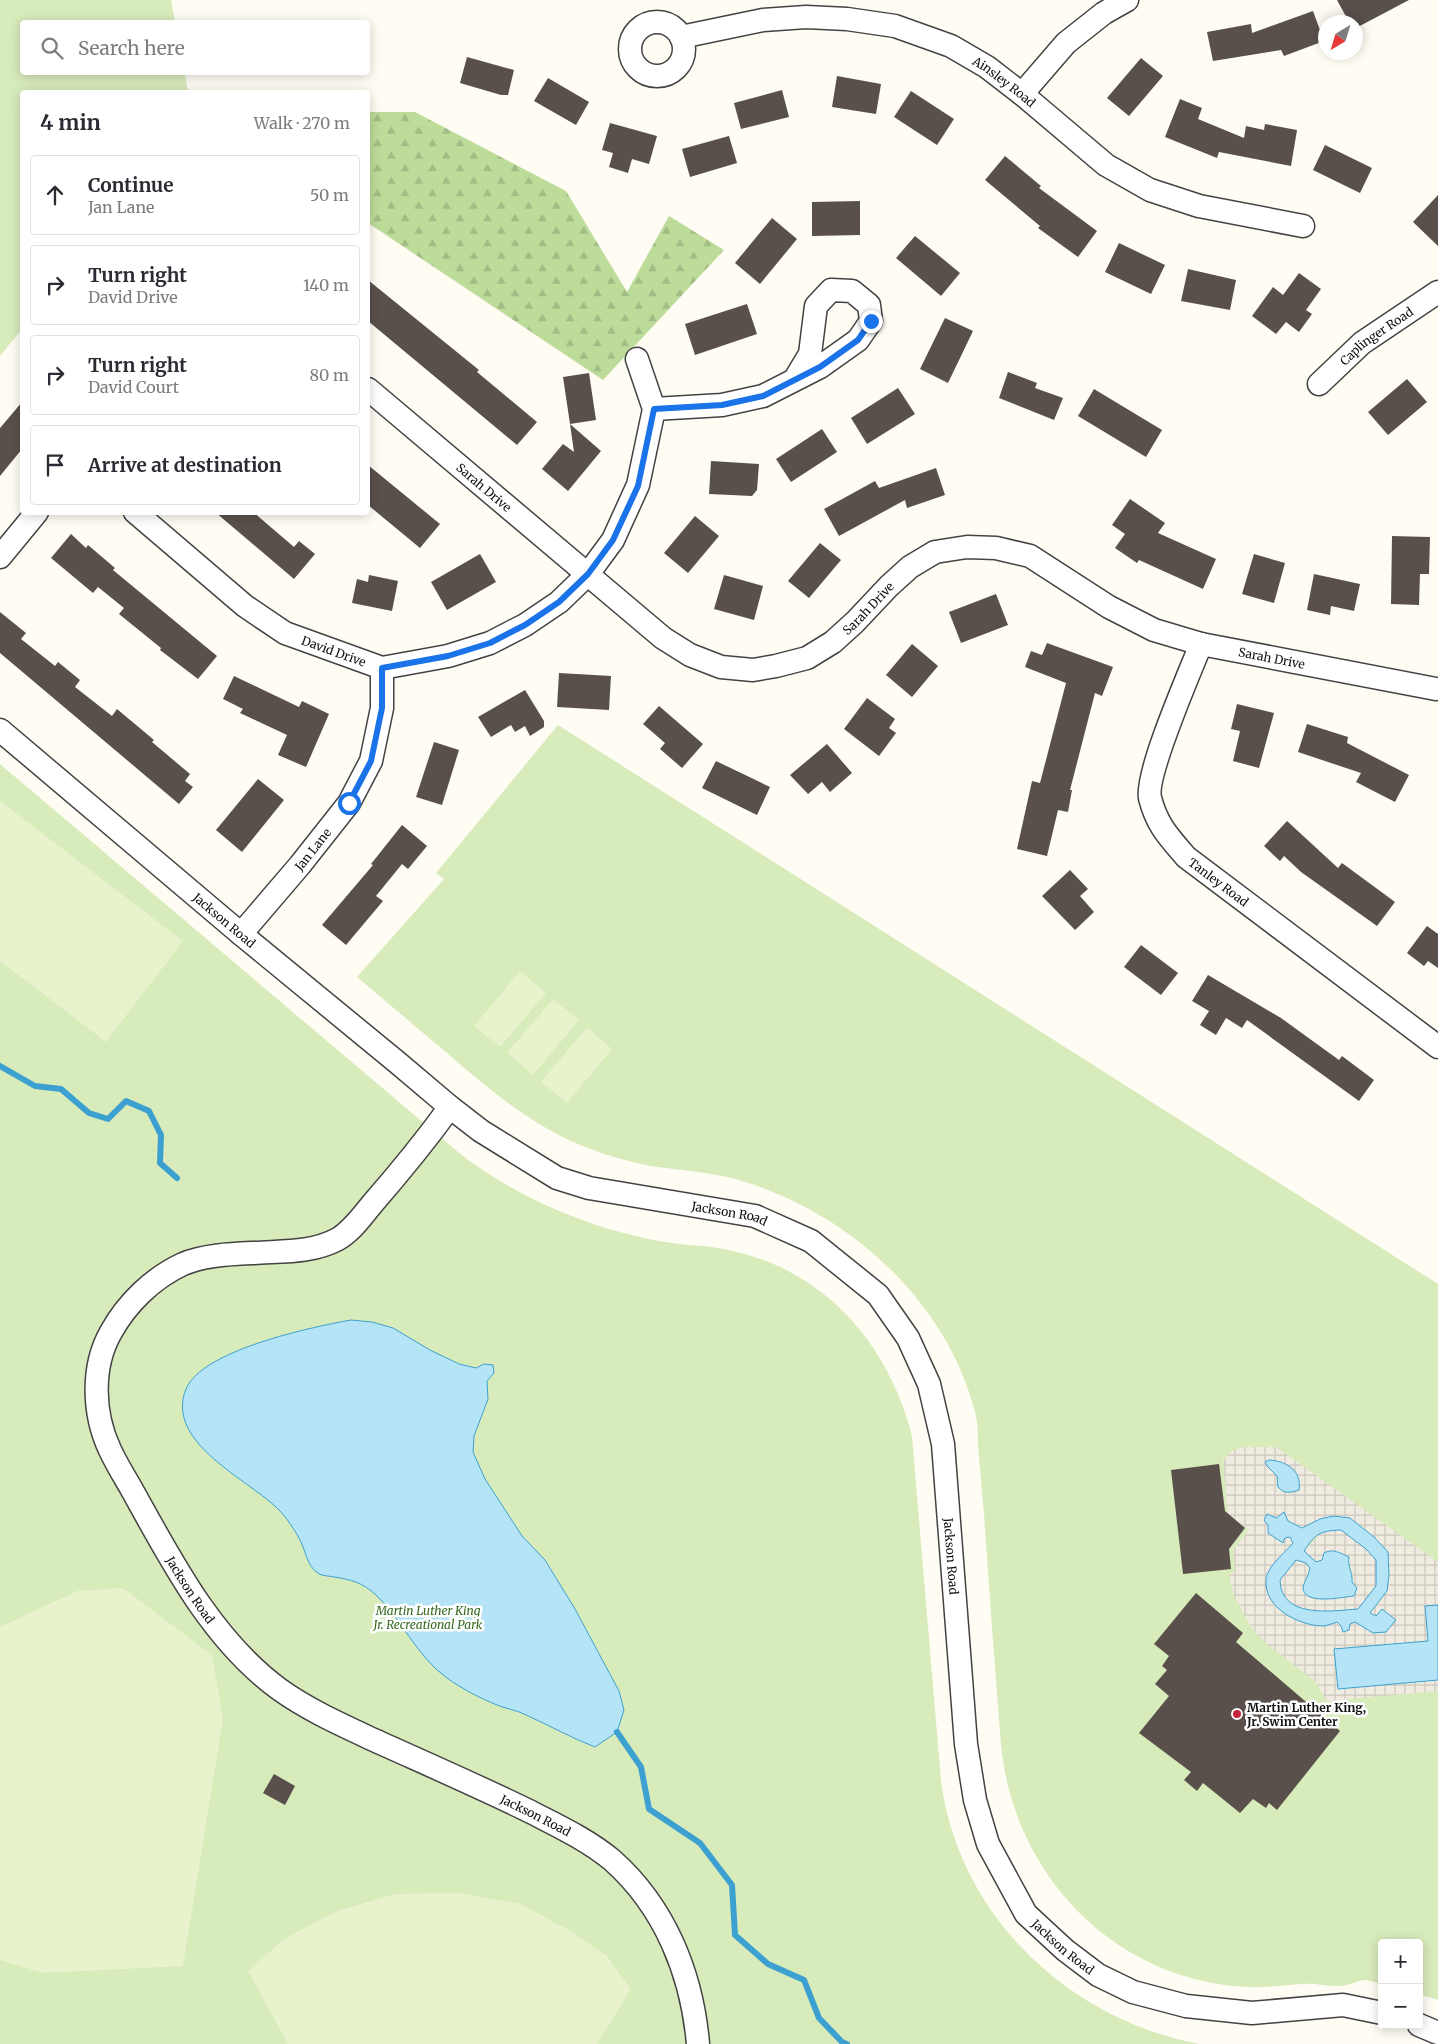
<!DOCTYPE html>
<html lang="en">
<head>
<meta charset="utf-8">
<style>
  :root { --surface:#fff; --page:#f7f7f7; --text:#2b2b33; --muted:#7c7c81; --line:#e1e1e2 }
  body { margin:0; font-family:Merriweather,serif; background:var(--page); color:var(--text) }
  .controls { position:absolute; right:15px; bottom:15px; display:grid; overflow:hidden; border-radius:5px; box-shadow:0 2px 12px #0003 }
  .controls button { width:45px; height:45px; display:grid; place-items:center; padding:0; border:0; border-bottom:1px solid var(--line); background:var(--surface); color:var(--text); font:25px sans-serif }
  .compass { position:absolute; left:1318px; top:15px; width:45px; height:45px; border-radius:50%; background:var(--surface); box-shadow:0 2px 12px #0003; rotate:218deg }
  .stop { position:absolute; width:15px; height:15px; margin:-11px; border:4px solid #1a73e8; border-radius:50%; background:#fff }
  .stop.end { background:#1a73e8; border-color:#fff; box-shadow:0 1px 5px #0008 }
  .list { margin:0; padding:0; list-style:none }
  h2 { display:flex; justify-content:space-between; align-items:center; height:65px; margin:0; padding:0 20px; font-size:21px }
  h2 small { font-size:16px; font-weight:400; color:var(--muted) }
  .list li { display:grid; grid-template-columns:32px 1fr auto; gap:15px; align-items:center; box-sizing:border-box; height:80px; margin:0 10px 10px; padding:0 10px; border:1px solid var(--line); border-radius:5px }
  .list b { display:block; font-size:19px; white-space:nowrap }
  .list p { margin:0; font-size:16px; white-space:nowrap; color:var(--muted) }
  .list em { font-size:16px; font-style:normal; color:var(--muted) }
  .icon { flex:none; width:28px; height:28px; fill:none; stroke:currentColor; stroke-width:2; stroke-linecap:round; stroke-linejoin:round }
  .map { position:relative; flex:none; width:1438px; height:2044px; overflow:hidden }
  .search { position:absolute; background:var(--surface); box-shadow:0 2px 12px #0003; left:20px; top:20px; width:350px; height:55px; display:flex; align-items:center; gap:12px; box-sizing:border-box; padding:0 18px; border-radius:5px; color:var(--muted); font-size:19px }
  .panel { position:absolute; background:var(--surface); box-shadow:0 2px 12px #0003; left:20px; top:90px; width:350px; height:425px; border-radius:5px }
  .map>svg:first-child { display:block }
</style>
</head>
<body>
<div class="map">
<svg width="1438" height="2044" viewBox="0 0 1438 2044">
  <defs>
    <pattern id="forest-firs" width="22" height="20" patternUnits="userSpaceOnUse" patternTransform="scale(1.25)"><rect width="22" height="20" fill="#bddc9a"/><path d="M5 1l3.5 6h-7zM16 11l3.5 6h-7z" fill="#a1bc84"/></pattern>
    <pattern id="plaza-grid" width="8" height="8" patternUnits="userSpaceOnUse" patternTransform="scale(1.25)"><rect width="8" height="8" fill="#f0ebe0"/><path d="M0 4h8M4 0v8" fill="none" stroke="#cdc8bf"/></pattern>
  </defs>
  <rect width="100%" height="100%" fill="#fffcf3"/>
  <path fill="url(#forest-firs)" d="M368,112H415L566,191L627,292L669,216L724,250L603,380L368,223Z"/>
  <g fill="#d8ebbb">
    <path d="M0,0H171L175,22H22V72L185,73L188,92H22V329L0,356Z"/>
    <path d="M558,725L1438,1284V2000L1419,1994V1943H1382V1984C1377,1983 1372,1981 1367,1980C1358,1980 1350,1985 1341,1986C1329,1987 1316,1983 1303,1984C1284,1985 1266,1988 1247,1987C1113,1980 1013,1874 1001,1744C995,1667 989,1590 984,1513C982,1491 980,1468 978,1446C978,1435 978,1423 975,1412C946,1299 845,1209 735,1179C707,1172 679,1170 651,1166C624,1161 596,1152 571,1141C524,1119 486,1087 447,1053C417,1028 387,1002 357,977L444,879L436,873Z"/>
    <path d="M0,764L458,1152C505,1189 562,1216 620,1232C639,1237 660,1242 680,1244C696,1246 712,1246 728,1250C824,1269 889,1344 912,1436L941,1781C959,1916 1068,2019 1199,2044H0Z"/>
  </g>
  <g fill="#e8f2cd">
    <path d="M0,801L183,941L106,1042L0,961Z"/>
    <path d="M520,971L546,993L500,1047L474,1026Z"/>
    <path d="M553,999L579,1020L533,1075L507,1053Z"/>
    <path d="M587,1027L612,1049L567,1103L541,1082Z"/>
    <path d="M123,1588L212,1655L223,1719L183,1966L43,1973L0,1960V1627L77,1591Z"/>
    <path d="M460,1893L520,1904L569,1930L607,1956L631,1989L597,2044H288L248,1971L284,1939L337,1911L395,1894Z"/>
  </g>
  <g fill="url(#plaza-grid)" fill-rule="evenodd">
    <path d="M1242,1447H1276L1438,1562V1605L1425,1607L1428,1641L1334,1649L1338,1689L1438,1680V1691L1347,1699L1334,1703L1326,1700L1316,1682L1268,1645L1253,1630L1234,1596L1229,1575L1235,1570L1233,1550L1249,1530L1228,1513L1223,1461L1230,1452ZM1284,1512L1288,1521L1302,1528L1333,1516L1350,1518L1374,1537L1386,1591L1369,1613L1376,1616L1366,1629L1355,1622L1341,1626L1337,1622L1322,1626L1269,1595L1293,1543L1291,1537L1285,1538L1268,1533V1525Z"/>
    <path d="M1341,1530L1366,1549L1376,1560V1586L1358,1609L1322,1612L1306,1610L1291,1603L1280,1591V1580L1296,1560L1306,1563L1310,1568L1303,1587L1305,1594L1313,1599H1333L1352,1582L1353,1574L1348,1563L1322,1560L1316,1562L1304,1551L1323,1531Z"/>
  </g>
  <g fill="#b6e4f7" stroke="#3ca1d0" fill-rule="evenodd">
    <path d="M351,1320L372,1322L393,1328L430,1350L459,1364L476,1368L484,1364L493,1365L494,1373L487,1381L488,1399L474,1436L473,1452L485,1479L522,1536L545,1560L575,1609L619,1691L624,1710L617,1732L595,1747C571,1738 549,1725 526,1715C517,1710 506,1709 497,1705C480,1698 462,1689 447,1678C416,1656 402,1619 375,1594C361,1582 352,1580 334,1577C330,1576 323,1576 319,1574C306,1566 306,1550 299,1538C294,1529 286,1517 279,1510C250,1480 164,1443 186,1389C202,1350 312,1327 351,1320Z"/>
    <path d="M1269,1460C1287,1461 1302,1471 1299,1490C1290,1493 1284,1494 1278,1487L1277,1476L1268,1467L1265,1462Z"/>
    <path d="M1284,1512L1288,1521L1302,1528L1320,1519L1333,1516L1350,1518L1374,1537L1388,1552L1389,1576L1387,1591L1370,1613L1376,1616L1382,1609L1396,1620L1386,1632L1373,1633L1355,1622L1350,1624L1349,1630L1343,1632L1341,1626L1337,1622C1332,1624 1326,1626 1322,1626C1298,1625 1264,1608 1266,1580C1267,1566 1285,1553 1293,1543L1290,1537L1285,1538L1283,1543L1268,1533V1525L1264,1520L1267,1514L1276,1518ZM1341,1530L1366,1549L1376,1560V1586L1358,1609C1331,1611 1281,1619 1280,1580L1296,1560L1306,1563L1310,1568C1309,1575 1304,1582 1303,1587C1302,1606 1343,1597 1354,1596L1357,1588L1352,1582C1353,1573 1347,1566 1349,1557C1340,1553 1333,1548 1324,1553L1322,1560L1316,1562L1304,1551C1316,1533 1320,1531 1341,1530Z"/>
    <path d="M1438,1605V1680L1338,1689L1334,1649L1428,1641L1425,1606Z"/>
  </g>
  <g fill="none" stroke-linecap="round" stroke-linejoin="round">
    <g stroke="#3ca1d0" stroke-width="6">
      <path d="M0,1066L35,1086L61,1089L89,1113L108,1119L126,1101L149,1111L161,1135L160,1163L177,1178"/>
      <path d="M617,1732L641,1767L649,1809L700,1843L732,1885L735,1935L768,1964L804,1980L819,2018L842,2042L847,2044"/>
    </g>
  </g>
  <g fill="#59504c">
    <path d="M1337,0H1409L1356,28V22H1349Z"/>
    <path d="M1313,11L1324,41L1284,56L1281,50L1213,61L1207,32L1251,24L1252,33Z"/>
    <path d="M467,57L514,70L508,95H501L460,83Z"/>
    <path d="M1141,58L1163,76L1129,116L1107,98Z"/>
    <path d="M837,76L881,84L876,114L832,107Z"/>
    <path d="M548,78L589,102L576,125L534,101Z"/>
    <path d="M782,90L789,117L741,129L734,103Z"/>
    <path d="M911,91L954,119L937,145L894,117Z"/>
    <path d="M1180,99L1202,108L1198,119L1244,138L1246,126L1264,130L1265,124L1297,130L1291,166L1219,152L1217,158L1165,137Z"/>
    <path d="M610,123L657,136L649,164L632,159L628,173L609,167L613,153L602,150Z"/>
    <path d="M729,136L737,163L690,177L682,149Z"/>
    <path d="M1325,145L1372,168L1360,193L1313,170Z"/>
    <path d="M1005,156L1041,186L1039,188L1097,231L1078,257L1038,228L1040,226L985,180Z"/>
    <path d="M1438,195V246L1413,222Z"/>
    <path d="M860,201V235L812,236V202Z"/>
    <path d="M772,218L797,239L760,284L735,263Z"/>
    <path d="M915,236L960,273L941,296L896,258Z"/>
    <path d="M1119,243L1165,265L1151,294L1105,272Z"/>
    <path d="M1188,269L1236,280L1230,310L1181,301Z"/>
    <path d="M1299,273L1321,289L1306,310L1312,314L1299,332L1286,322L1276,334L1252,316L1273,287L1283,295Z"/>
    <path d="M368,280L479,370L477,372L537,422L517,445L368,321Z"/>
    <path d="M747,304L757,334L695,355L685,324Z"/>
    <path d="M945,318L973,331L948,383L920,369Z"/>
    <path d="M1008,372L1037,383L1035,388L1063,398L1054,420L999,398Z"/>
    <path d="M589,373L596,420L570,424L563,377Z"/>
    <path d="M1407,379L1427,402L1388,435L1368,412Z"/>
    <path d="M898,388L915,414L867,444L851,418Z"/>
    <path d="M1094,389L1162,430L1146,457L1078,416Z"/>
    <path d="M22,402V449L0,476V428Z"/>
    <path d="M570,424L601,451L568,491L542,469L563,444L574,452Z"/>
    <path d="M822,429L837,452L791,482L776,459Z"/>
    <path d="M711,461L759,464L757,490L752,496L709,494Z"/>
    <path d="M368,465L440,524L420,548L368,505Z"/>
    <path d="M936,468L945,495L907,508L905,500L839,536L824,509L875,481L879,488Z"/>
    <path d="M1130,499L1165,523L1158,533L1216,559L1203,589L1139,560L1137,563L1115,548L1125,534L1112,525Z"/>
    <path d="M215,512H253L294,547L299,541L315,554L294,579Z"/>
    <path d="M695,516L719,536L688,573L664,553Z"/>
    <path d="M71,534L86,548L88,545L115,568L113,570L217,656L198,679L160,650L161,648L119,614L124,608L98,587L93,593L51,558Z"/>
    <path d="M1392,536L1430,537L1429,574H1420L1419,605L1391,604Z"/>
    <path d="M820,543L841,560L809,598L788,581Z"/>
    <path d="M480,554L496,582L447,610L431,582Z"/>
    <path d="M1254,554L1285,563L1274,603L1242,594Z"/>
    <path d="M1314,574L1360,584L1354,611L1331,606L1330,615L1307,610Z"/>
    <path d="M369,575L398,581L392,611L352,603L357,579L368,582Z"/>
    <path d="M724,575L763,586L754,620L714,609Z"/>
    <path d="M996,594L1008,625L961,643L949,612Z"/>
    <path d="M0,612L26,633L21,639L55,666L58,662L80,680L75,687L112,716L117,709L154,740L152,742L190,774L185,781L193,787L179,804L0,653Z"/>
    <path d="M1047,643L1113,667L1102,696L1095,693L1070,790H1072L1068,812L1058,810L1047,856L1017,849L1032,781L1040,783L1066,683L1025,667L1031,651L1042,655Z"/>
    <path d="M912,644L938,666L912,697L886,675Z"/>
    <path d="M559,673L611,676L609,710L557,707Z"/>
    <path d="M234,676L299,707L302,701L329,714L306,767L278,755L287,735L240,713L243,709L223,699Z"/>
    <path d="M525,690L544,721V727L530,736L525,726L515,732L511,725L491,737L478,717Z"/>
    <path d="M867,698L895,719L889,728L896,733L879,756L844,729Z"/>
    <path d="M1237,704L1274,713L1259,768L1233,761L1240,731L1231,729Z"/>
    <path d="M659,706L703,744L682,768L660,749L665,743L643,724Z"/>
    <path d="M1307,724L1348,737L1347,743L1409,775L1395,802L1356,782L1361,773L1298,752Z"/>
    <path d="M434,742L459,750L442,805L416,797Z"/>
    <path d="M827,744L852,773L830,792L822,782L808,794L790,775Z"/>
    <path d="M716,761L770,787L757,815L702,788Z"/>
    <path d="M258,779L284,800L242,852L216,830Z"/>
    <path d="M1287,821L1338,868L1342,863L1395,902L1377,926L1301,872L1284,856L1280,861L1264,846Z"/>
    <path d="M402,825L427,846L408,869L402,864L376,896L383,901L346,945L322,925L373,865L371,864Z"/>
    <path d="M1070,870L1088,889L1080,896L1094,912L1075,930L1042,896Z"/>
    <path d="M1427,926L1438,934V968L1428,961L1424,966L1407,953Z"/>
    <path d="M1141,945L1178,973L1161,995L1124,967Z"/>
    <path d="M1208,975L1281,1018L1339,1060L1342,1056L1374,1080L1359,1101L1247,1020L1242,1028L1226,1018L1216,1035L1200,1025L1209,1011L1192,1001Z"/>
    <path d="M1219,1464L1225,1511L1245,1528L1229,1549L1231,1569L1183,1574L1171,1470Z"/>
    <path d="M1196,1593L1243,1633L1236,1642L1340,1731L1277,1810L1269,1803L1266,1808L1253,1799L1240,1813L1203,1783L1197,1791L1184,1780L1191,1772L1139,1733L1169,1696L1155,1684L1167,1670L1162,1666L1169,1656L1154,1644Z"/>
    <path d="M274,1774L295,1786L285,1805L263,1793Z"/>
  </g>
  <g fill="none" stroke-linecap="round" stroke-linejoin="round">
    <defs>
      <g id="minor">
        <circle cx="657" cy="49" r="27"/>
        <path id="s1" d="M681,37L763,20L806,17L847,19L895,26L951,46L987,67L1022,94L1106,165L1150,190L1199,206L1303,226"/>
        <path d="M1022,94L1066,43L1104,13L1127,0"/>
        <path id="s2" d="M1319,384L1362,343L1438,292"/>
        <path id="s3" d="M368,389L663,638L690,655L721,667L753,670L776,666L807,658L833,642L855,622L889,586L910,567L935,552L967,547L996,548L1030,556L1109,607L1154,630L1201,644L1436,689"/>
        <path d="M654,409L722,405L763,396L820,367L858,340L871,321L869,305L852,291L831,290L816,306L810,354L795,379"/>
        <path id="s4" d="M135,512L245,606L285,633L382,668L448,656L490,643L525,625L559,602L588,574L613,540L638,485L654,409L637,359"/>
        <path d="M0,557L37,512"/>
        <path id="s5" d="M1201,644C1190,672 1145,774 1150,798C1157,825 1168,836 1186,857L1438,1047"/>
        <path id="s6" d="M0,730L241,934L398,1063L450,1107L481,1131L557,1178L589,1188L755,1216L811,1241L878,1295L908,1338L929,1384L943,1444L966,1744L975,1800L988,1844L1026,1914L1065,1950L1098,1975L1133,1992L1186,2006L1252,2013L1343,2005L1382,2013"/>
        <path id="s7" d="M241,934L300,865L349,803L371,761L382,708V668"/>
        <path id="s8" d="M450,1107C426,1140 400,1172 373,1203C363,1215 352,1231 338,1239C312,1253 283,1251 254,1253C232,1254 204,1255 183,1264C153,1278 127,1303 111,1332C91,1367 93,1414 110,1450C116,1463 124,1476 131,1488C171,1560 211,1639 279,1689C308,1710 342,1725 374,1740C427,1764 480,1787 531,1812C558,1826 588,1840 612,1860C665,1907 692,1974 698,2044"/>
        <path d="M1419,2025L1438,2033"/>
      </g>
    </defs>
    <use href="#minor" stroke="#434343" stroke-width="25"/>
    <use href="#minor" stroke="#fff" stroke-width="22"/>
  </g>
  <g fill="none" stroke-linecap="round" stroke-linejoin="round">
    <path stroke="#1a73e8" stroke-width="6" d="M349,803L371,761L382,708V668L448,656L490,643L525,625L559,602L588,574L613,540L638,486L654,409L722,405L763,396L820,367L858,340L871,321"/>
  </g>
  <circle fill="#c32439" stroke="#fff" stroke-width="2" cx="1237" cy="1714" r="5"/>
  <g text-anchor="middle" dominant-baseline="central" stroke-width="5" stroke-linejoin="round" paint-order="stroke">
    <g font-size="12" fill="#101010" stroke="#fff">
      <text stroke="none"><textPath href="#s1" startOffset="340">Ainsley Road</textPath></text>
      <text stroke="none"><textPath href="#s2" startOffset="75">Caplinger Road</textPath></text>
      <text stroke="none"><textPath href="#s3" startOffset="152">Sarah Drive</textPath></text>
      <text stroke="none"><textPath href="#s3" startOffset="618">Sarah Drive</textPath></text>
      <text stroke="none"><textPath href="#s4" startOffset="245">David Drive</textPath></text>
      <text stroke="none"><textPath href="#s3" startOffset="1068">Sarah Drive</textPath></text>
      <text stroke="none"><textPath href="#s7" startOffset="111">Jan Lane</textPath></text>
      <text stroke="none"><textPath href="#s5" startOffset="274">Tanley Road</textPath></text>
      <text stroke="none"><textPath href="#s6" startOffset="294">Jackson Road</textPath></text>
      <text stroke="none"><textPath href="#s6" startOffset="892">Jackson Road</textPath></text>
      <text stroke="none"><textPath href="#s6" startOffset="1342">Jackson Road</textPath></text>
      <text stroke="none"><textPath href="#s8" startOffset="716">Jackson Road</textPath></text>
      <text stroke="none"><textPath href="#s8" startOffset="1136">Jackson Road</textPath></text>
      <text stroke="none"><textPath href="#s6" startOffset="1762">Jackson Road</textPath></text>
    </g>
    <g font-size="12" font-style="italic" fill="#346a1e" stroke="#fff">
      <text x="428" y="1610">Martin Luther King<tspan x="428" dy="14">Jr. Recreational Park</tspan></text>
    </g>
    <g font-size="12" font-weight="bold" fill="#101010" stroke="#fff" text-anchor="start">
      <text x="1247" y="1707">Martin Luther King,<tspan x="1247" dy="14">Jr. Swim Center</tspan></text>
    </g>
  </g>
</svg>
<div class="controls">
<button>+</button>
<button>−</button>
</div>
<svg class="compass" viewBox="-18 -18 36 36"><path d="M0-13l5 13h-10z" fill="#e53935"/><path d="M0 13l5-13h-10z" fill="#7c7c81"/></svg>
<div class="stop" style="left:349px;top:803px"></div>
<div class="stop end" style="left:871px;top:321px"></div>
<div class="search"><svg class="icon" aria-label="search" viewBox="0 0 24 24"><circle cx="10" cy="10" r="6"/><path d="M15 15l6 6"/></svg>Search here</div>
<section class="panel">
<h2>4 min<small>Walk · 270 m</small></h2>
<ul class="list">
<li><svg class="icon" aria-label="ahead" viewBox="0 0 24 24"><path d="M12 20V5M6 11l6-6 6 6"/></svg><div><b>Continue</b><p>Jan Lane</p></div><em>50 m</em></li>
<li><svg class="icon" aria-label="right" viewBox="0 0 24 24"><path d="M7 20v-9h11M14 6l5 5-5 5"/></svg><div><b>Turn right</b><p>David Drive</p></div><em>140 m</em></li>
<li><svg class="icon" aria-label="right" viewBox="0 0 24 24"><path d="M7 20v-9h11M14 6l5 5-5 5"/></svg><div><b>Turn right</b><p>David Court</p></div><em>80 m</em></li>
<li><svg class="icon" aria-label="arrive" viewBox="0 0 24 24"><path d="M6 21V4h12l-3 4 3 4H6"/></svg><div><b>Arrive at destination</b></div></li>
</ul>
</section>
</div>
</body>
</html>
